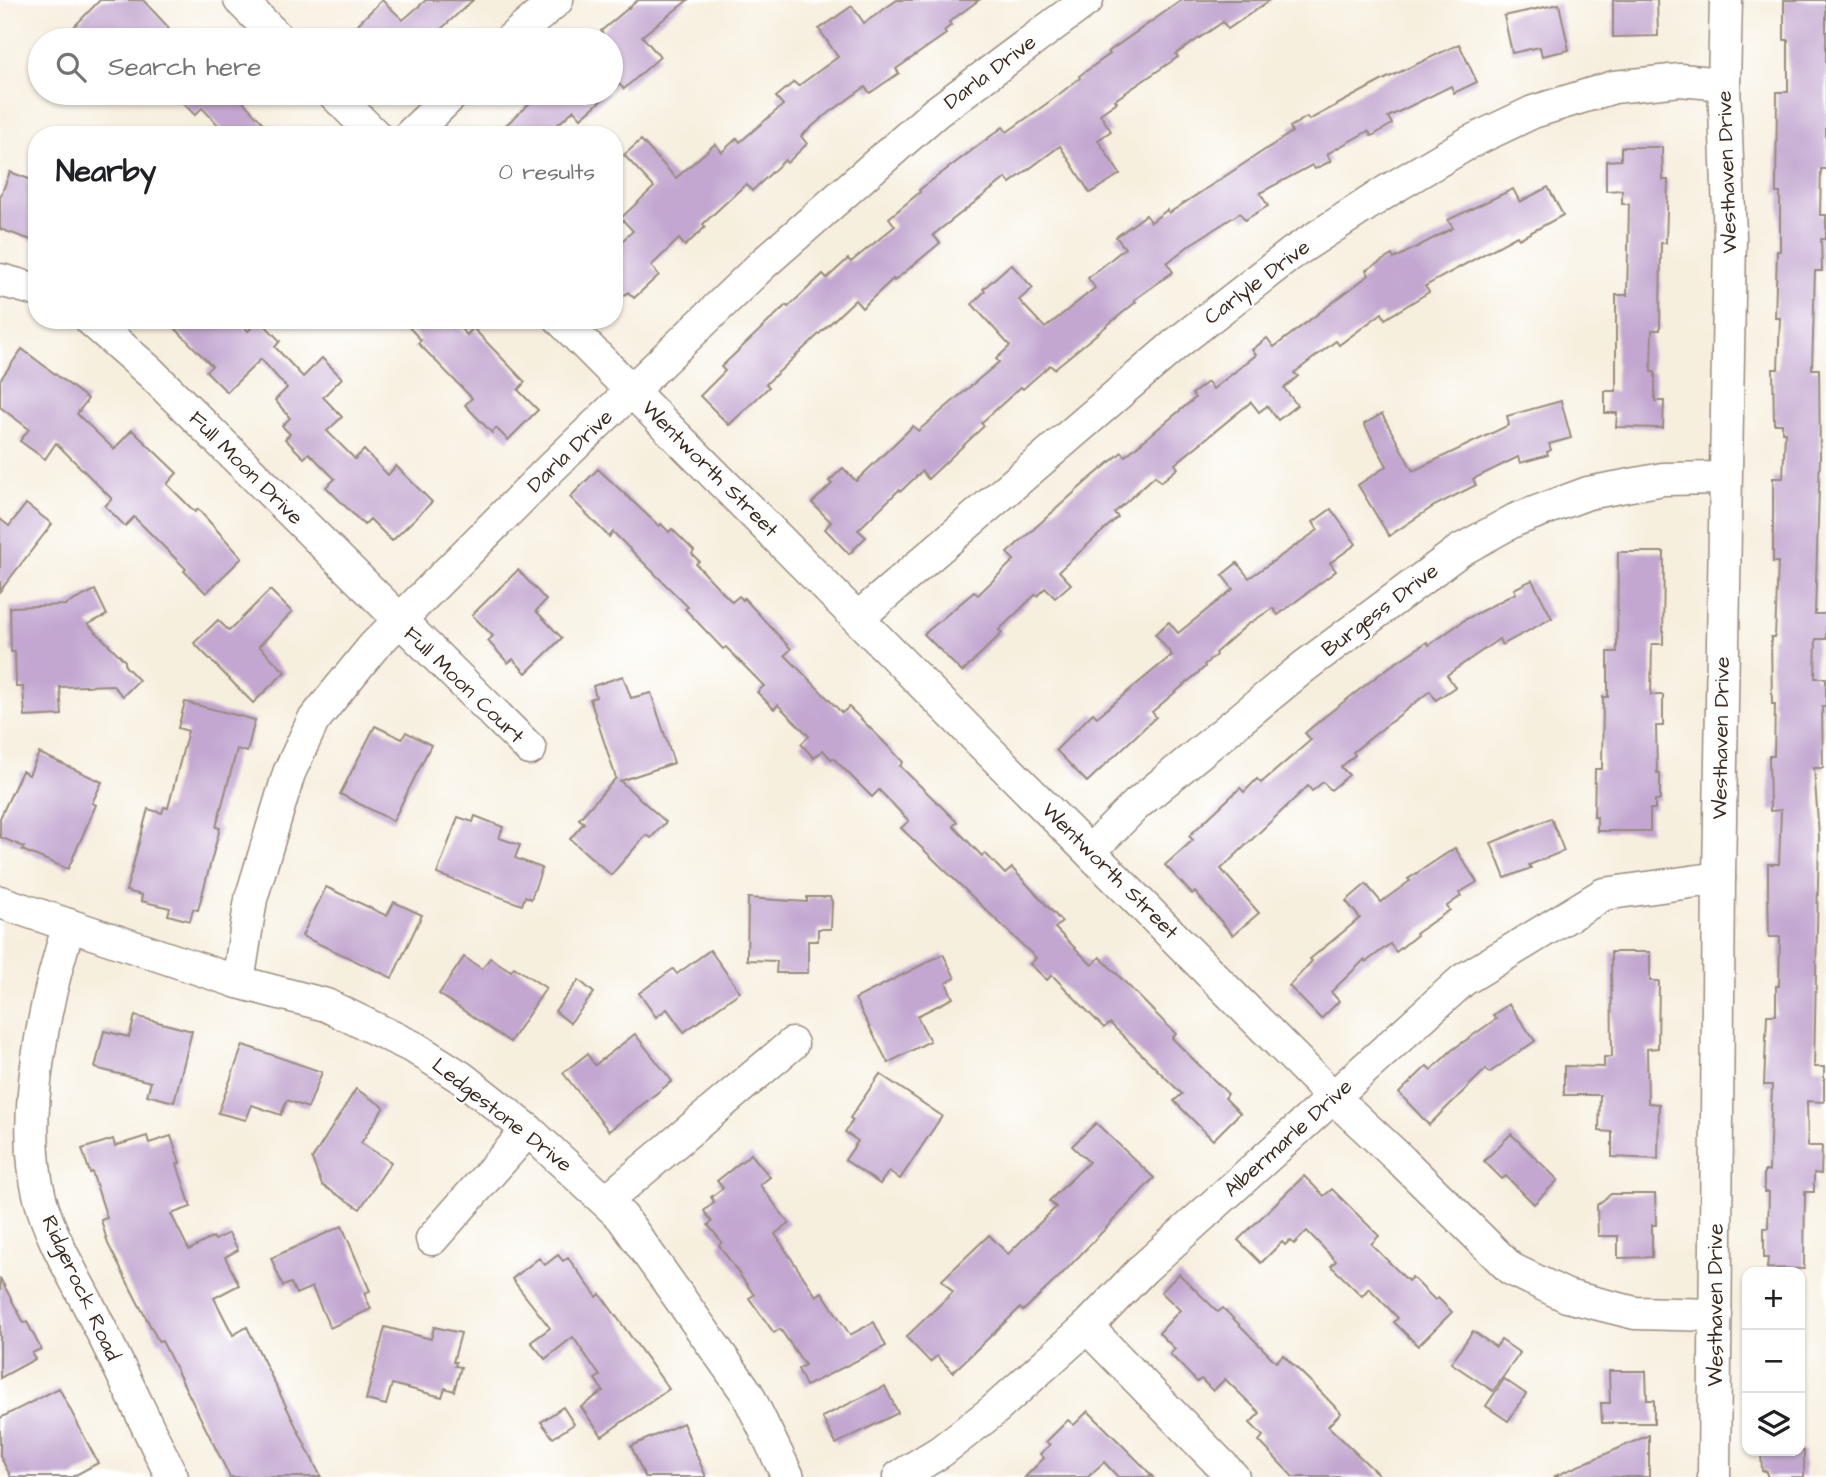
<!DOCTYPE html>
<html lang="en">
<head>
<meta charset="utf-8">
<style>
  :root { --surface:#fff; --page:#f6f6f6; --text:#202124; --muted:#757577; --line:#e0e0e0 }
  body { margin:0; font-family:"Architects Daughter",sans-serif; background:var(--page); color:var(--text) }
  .controls { position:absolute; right:21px; bottom:21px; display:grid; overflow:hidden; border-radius:14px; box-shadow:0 2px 5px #0004 }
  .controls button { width:63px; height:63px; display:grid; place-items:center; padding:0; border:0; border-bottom:2px solid var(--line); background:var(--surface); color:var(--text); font:35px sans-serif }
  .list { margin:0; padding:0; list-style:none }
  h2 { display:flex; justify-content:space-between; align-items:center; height:91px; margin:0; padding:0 28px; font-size:30px }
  h2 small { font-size:23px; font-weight:400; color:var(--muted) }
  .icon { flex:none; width:38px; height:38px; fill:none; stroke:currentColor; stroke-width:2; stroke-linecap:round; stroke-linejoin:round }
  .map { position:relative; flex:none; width:1826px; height:1477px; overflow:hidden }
  .search { position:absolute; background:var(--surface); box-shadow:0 2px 5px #0004; left:28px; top:28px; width:595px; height:77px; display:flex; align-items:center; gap:18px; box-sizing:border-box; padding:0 24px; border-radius:38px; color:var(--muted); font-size:26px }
  .panel { position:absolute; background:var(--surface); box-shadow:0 2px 5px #0004; left:28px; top:126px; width:595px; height:203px; border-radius:28px }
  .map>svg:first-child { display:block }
</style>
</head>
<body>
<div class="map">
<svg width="1826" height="1477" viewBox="0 0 1826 1477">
  <rect width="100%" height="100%" fill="#fff"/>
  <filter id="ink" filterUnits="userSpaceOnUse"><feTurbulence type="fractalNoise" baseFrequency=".0143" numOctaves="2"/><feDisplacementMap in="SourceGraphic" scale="14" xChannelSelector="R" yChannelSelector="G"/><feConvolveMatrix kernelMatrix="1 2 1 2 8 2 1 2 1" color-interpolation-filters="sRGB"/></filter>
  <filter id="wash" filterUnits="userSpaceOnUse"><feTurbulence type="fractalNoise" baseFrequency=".00686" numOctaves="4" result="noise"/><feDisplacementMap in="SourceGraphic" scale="28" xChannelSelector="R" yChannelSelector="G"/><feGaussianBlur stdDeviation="1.57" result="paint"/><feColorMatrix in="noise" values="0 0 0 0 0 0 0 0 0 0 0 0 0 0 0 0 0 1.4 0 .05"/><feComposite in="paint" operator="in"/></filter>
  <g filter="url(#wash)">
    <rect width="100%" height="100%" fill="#f7efde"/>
    <g id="blocks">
      <g fill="#c3a7d0">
        <path d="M100,0H143L169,28L157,40H61Z"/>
        <path d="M382,0L403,20L426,0H473L429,40H374L358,24Z"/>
        <path d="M638,0H688L642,36L660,57L624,89L619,84L611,92V40H602L600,37L603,34L601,31Z"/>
        <path d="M897,0H979L949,22L951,25L944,31L946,34L896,69L899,73L870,93L865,87L822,118L801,136L807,144L787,163L785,160L752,191L746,184L703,224L705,227L685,246L679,239L651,266L659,275L634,298L628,292L614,304V248L633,231L621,218L654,187L624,155L641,140L676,178L715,144L722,152L737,138L740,142L783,105L776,97L794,82L798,86L838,57L819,29L852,6L864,23Z"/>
        <path d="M1182,0H1270L1228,29L1223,22L1176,54L1178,57L1115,100L1117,102L1100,114L1111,131L1098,140L1120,174L1090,193L1060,146L1010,183L1006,178L933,235L940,243L894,281L893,279L862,308L855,300L766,384L769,387L729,425L700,396L725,371L721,367L786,305L788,307L823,274L827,278L848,259L851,262L895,226L889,218L920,192L919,190L1003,127L1007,132L1049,102L1080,78L1079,76L1110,54L1108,52Z"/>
        <path d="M1613,0H1657L1658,36L1613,37Z"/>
        <path d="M1784,0H1826V169H1821L1820,215H1826V239H1821L1822,271H1815L1812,369H1819L1820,457L1815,614H1826V639H1816L1815,678H1826V707H1822L1823,768H1814L1819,836L1814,1067H1824V1102L1807,1101L1808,1146H1822L1821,1174L1814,1173V1192H1805L1804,1269L1767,1268L1768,1258H1764V1228H1768L1769,1192H1764V1171H1769L1772,1085H1764L1767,1015H1776V986H1779L1780,937H1769L1768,888V864H1779L1781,810L1770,811L1769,756H1774L1775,704H1772L1771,637H1775L1778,562H1773V478H1783L1785,432H1782V424H1774L1773,369H1778L1780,318H1775L1777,251H1780V193H1776L1777,92H1788V40H1784Z"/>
        <path d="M1559,4L1569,50L1542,56L1540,47L1512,53L1504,16Z"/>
        <path d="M1459,44L1477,82L1454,93L1451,86L1388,117L1392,124L1372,136L1368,131L1327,154L1331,161L1315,169L1312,165L1260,193L1268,206L1245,220L1240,213L1191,244L1167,263L1173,272L1134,300L1136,302L1054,369L1050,365L1023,389L1021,387L981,423L984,426L928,479L922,471L901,491L899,490L858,530L866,537L849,554L825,529L831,522L812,503L832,484L829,481L843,468L856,481L913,426L918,431L999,362L996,359L1010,346L972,304L985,291L983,289L1011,264L1033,288L1019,300L1045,328L1095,288L1088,278L1125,248L1116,237L1146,215L1151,222L1167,210L1169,213L1292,132L1290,127L1307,117L1309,120L1383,80Z"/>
        <path d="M173,93H235L274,135H228L202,108L195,115Z"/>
        <path d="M541,93H610L581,118L574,110L546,135H495Z"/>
        <path d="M1621,147H1662L1663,180H1668L1666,243H1661L1660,330H1652L1651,372H1655V401H1664L1663,428L1616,427L1617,413H1605V391H1616V295H1627L1629,204H1622V190L1606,191V161L1621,160Z"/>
        <path d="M10,172L37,182V242L0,229V198Z"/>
        <path d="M1548,187L1563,215L1519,239L1517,236L1425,286L1429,292L1385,319L1382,313L1339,345L1336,341L1294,373L1298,376L1284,388L1297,405L1278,420L1267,406L1259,412L1251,402L1175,464L1178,468L1161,482L1155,476L1114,513L1118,517L1059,571L1071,584L1055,598L1045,588L1037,596L1035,595L999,630L1002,633L962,672L924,634L974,592L978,595L1014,560L1007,553L1086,482L1122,452L1125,456L1195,398L1192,394L1208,382L1213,389L1256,355L1252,350L1267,338L1274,347L1369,275L1366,270L1392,255L1394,259L1453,228L1448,220L1513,189L1520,202Z"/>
        <path d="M167,320H238L248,331L260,320L280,341L275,347L303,377L322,358L342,378L323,397L342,417L327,431L355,459L364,450L388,475L396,466L432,502L392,541L370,519L364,525L326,487L335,479L309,453L304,458L285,439L290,434L282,426L290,418L275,400L287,388L261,359L227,392L206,371L212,366Z"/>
        <path d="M402,320H452L467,335L473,328L525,382L518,390L538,410L508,440L496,428L492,433L465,405L472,398L418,343L421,340Z"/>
        <path d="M22,349L88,399L77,414L114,449L132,430L177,473L167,484L195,512L198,509L242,558L206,593L184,571L186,569L134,517L125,526L105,506L112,499L56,443L45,459L20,441L29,429L0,407V380Z"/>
        <path d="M1561,401L1571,438L1549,444L1551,450L1547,452L1548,455L1520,463L1518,457L1473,479L1476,485L1434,506L1389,536L1358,485L1387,466L1364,424L1382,414L1413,471L1509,425L1507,416Z"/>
        <path d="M598,469L659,526L661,524L669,532L672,529L694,551L692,554L699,561L696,564L732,602L739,596L743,600L744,598L791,649L785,655L842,713L849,707L882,740L903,762L900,766L957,822L953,826L982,856L985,853L1005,874L1012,868L1062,922L1055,928L1092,965L1100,957L1176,1034L1172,1038L1228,1094L1225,1098L1240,1113L1213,1140L1174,1101L1182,1094L1110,1023L1104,1028L1052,975L1047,980L1030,964L1036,958L901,828L909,821L879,790L872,797L833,758L831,759L823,750L814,758L801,744L809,736L778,705L774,709L757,692L764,686L726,647L723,649L685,609L688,607L613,532L609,537L570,497Z"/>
        <path d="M26,504L52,524L0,591V519L9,526Z"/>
        <path d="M1331,509L1356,544L1330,563L1336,571L1278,615L1273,608L1247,625L1215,653L1216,655L1204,665L1205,667L1152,712L1156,717L1087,782L1056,750L1093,713L1097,717L1172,655L1155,634L1169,622L1178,633L1233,589L1222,575L1237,563L1249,578L1318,530L1313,522Z"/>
        <path d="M1618,552H1664L1663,644H1652L1651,695H1663V726H1656L1657,773H1660V800H1655V809H1650V831H1597V817H1594L1595,769H1602L1603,697H1608V652H1617Z"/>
        <path d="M518,570L546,600L536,611L562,638L526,673L513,659L508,663L488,641L493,636L472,615Z"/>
        <path d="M1532,580L1552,618L1502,645L1499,639L1447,675L1455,687L1436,700L1430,691L1353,752L1355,755L1341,767L1349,775L1331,790L1323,782L1312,791L1308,786L1221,869L1259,913L1233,935L1195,892L1192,894L1165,865L1193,840L1189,836L1240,788L1244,792L1257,779L1261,783L1311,740L1305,733L1324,717L1385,670L1427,642L1429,645L1466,619L1516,593L1514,589Z"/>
        <path d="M95,590L107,615L88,624L125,661V666L139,680L123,696L112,685L60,687L62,715L25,717L23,687H16L15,652H11L10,607L65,605Z"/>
        <path d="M270,590L292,612L259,646L285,672L253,703L194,643L218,620L229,631Z"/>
        <path d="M623,676L631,698L651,693L674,763L620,781L666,822L651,838L646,835L611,875L570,839L584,823L579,819L616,778L590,699L596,697L593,686Z"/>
        <path d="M185,702L255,720L247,752L237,749L216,827L220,828L198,910L193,909L190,921L168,915L170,908L141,901L142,895L126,891L148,809L162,813L164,807L168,808L188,731L178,728Z"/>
        <path d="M375,726L402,739L406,732L431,745L393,821L340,794Z"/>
        <path d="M39,753L102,782L92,803L96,805L68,869L22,850L24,847L0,837V818L22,771L29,775Z"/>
        <path d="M475,816L503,827L499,838L520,845L515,858L542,868L531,899L525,896L522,905L437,874L458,817L473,822Z"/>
        <path d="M1551,818L1564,851L1529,865L1531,868L1505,878L1491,843Z"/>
        <path d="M1455,848L1477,882L1459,893L1461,896L1447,906L1450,910L1416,933L1417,935L1396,952L1390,944L1366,962L1364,960L1331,992L1339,1001L1321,1019L1289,986L1312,961L1310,959L1360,918L1346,901L1366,884L1381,902L1410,881L1408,879Z"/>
        <path d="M326,887L387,916L394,902L422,915L392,978L302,936Z"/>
        <path d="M807,897H830L832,902L831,929H818V941H808V973H776L777,961L747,960L748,898L807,902Z"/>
        <path d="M710,950L740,992L684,1032L667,1009L656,1017L639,993L673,969L677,974Z"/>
        <path d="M1611,952H1650V981H1659L1658,1048L1647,1049L1648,1103L1659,1104L1658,1159L1612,1157V1132L1599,1131L1600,1095H1564V1066L1604,1067V1057H1612Z"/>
        <path d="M943,954L955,978L946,983L953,998L917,1016L930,1041L888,1063L855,999Z"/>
        <path d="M464,957L482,969L490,958L511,971L514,967L546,988L510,1042L439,994Z"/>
        <path d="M579,980L594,993L570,1023L555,1011Z"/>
        <path d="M1509,1004L1535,1041L1489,1073L1486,1069L1429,1125L1399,1093L1427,1066L1431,1070L1452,1050L1496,1019L1493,1015Z"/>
        <path d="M135,1016L192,1031L174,1102L147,1095L151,1082L95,1068L104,1031L129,1037Z"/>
        <path d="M635,1034L672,1081L609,1131L563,1073L587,1054L595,1065Z"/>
        <path d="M243,1045L322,1072L308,1108L287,1100L281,1115L252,1105L246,1120L218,1113Z"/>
        <path d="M880,1074L942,1116L900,1179L889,1171L880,1184L845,1160L858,1141L845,1132L853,1120L850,1118Z"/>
        <path d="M356,1089L384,1107L361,1143L391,1162L360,1209L322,1185L312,1159Z"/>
        <path d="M1096,1123L1154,1178L1061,1275L1023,1311L1020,1308L953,1372L937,1356L930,1362L906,1337L953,1292L942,1280L989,1235L1008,1254L1056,1207L1049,1201L1089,1162L1072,1146Z"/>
        <path d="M1511,1134L1558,1180L1534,1204L1506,1176L1502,1179L1484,1161Z"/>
        <path d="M147,1136L149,1143L171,1136L180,1163L177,1164L191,1207L171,1214L189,1250L213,1237L215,1240L229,1233L238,1250L225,1257L239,1285L214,1298L233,1335L247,1327L321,1477H230L162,1341L159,1342L137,1301L108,1244L101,1220L107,1218L92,1172L90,1173L82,1149L113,1139L115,1146Z"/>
        <path d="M751,1154L770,1177L760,1185L789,1223L775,1234L816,1296L822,1292L850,1335L874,1322L886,1346L806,1386L798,1369L805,1365L780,1329L774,1333L749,1298L754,1295L719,1245L722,1242L708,1225L712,1222L704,1211L714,1202L711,1197L723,1188L717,1181Z"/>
        <path d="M1304,1176L1324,1196L1332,1189L1379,1236L1371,1244L1408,1281L1412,1277L1435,1300L1438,1298L1452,1312L1418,1346L1394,1322L1398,1318L1369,1288L1362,1296L1331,1266L1336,1261L1307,1231L1294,1244L1290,1240L1285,1245L1282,1242L1261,1263L1238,1240Z"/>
        <path d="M1611,1194H1655L1656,1225H1652V1257L1618,1258V1236H1598L1597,1205Z"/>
        <path d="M342,1226L370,1291L364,1293L371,1309L330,1328L312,1287L296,1294L291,1283L283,1286L271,1258Z"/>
        <path d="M558,1255L563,1261L568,1258L597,1297L600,1294L669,1389L602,1436L581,1407L603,1391L595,1379L600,1376L573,1337L545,1359L531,1342L550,1328L512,1279L539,1258L545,1265Z"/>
        <path d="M1179,1274L1218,1312L1223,1308L1276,1362L1283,1355L1314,1385L1341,1413L1328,1426L1381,1477H1293L1259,1441L1263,1436L1250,1423L1260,1413L1225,1379L1213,1391L1201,1379L1197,1382L1170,1354L1175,1349L1159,1333L1180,1310L1161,1292Z"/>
        <path d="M0,1278L24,1323L27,1322L41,1349L32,1353L35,1359L0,1378Z"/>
        <path d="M385,1327L431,1339L434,1327L461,1333L453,1362H456L455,1366L461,1367L454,1391L445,1388L442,1397L392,1384L386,1405L366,1400Z"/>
        <path d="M1473,1331L1496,1347L1501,1340L1520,1353L1493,1391L1451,1363Z"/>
        <path d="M1609,1371H1646L1647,1400H1654V1423H1602L1601,1403H1610Z"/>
        <path d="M1504,1379L1526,1394L1508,1421L1486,1406Z"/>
        <path d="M885,1386L898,1413L836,1444L822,1417Z"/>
        <path d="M59,1388L98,1463L72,1477H11L0,1456V1418Z"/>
        <path d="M563,1407L574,1424L553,1438L541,1422Z"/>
        <path d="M1088,1411L1140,1463L1153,1477H1118L1104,1462L1088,1477H1025L1044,1458L1040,1454L1050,1445L1046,1442L1068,1420L1074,1425Z"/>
        <path d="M683,1423L706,1477H645L631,1446Z"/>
        <path d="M1649,1435V1477H1553Z"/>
        <path d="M1761,1451H1804V1477H1767V1471H1762Z"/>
      </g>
    </g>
  </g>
  <g filter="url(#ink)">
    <use href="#blocks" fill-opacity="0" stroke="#998c7e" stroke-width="2"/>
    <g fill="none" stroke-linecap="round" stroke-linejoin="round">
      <defs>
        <g id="minor">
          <path d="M240,0L280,40"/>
          <path d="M510,40L557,0"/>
          <path d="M333,93L375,135"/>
          <path d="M410,135L454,93"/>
          <path d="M0,280L37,290"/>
          <path d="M91,320L150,372L530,749"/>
          <path d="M561,320L1333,1097L1402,1161L1511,1269L1567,1296L1635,1313L1716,1315"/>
          <path d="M859,617L1176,344L1291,254L1389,190L1470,142L1533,112L1614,87L1680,80L1724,84"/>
          <path d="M1090,851L1137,804L1305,666L1459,551L1515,520L1588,493L1663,479L1724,478"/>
          <path d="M0,902L238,982L326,1005L415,1048L462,1078L528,1130L622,1217L747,1393L788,1477"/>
          <path d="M69,925C45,1000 19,1120 40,1198C50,1236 70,1269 88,1304C117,1361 144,1420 172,1477"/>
          <path d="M238,982L251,899L289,773L313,721L373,647L550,469L764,263L935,113L1087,0"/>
          <path d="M606,1201L792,1044"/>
          <path d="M432,1239L528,1130"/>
          <path d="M1087,1327L1233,1477"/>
          <path d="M899,1477L940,1452L993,1411L1087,1327L1144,1268L1463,980L1604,894L1719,878"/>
          <path d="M1714,1477L1719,878L1730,237L1724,84L1726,0"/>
        </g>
      </defs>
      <use href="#minor" stroke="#998c7e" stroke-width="35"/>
      <use href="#minor" stroke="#fff" stroke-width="32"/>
    </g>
  </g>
  <g text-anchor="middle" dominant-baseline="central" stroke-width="5" stroke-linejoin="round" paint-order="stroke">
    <g font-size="21" fill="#3b2a1e" stroke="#fff">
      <text transform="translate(990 72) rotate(-37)">Darla Drive</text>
      <text transform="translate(1727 172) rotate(-92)">Westhaven Drive</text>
      <text transform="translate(1257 282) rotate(-37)">Carlyle Drive</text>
      <text transform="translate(570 451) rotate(-44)">Darla Drive</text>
      <text transform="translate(246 468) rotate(45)">Full Moon Drive</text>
      <text transform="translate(710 469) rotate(45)">Wentworth Street</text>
      <text transform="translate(1380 610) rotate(-37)">Burgess Drive</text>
      <text transform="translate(464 685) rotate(44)">Full Moon Court</text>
      <text transform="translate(1721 738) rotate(-89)">Westhaven Drive</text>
      <text transform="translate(1110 871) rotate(45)">Wentworth Street</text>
      <text transform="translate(502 1115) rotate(38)">Ledgestone Drive</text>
      <text transform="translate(1288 1138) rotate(-42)">Albermarle Drive</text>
      <text transform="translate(81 1288) rotate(65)">Ridgerock Road</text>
      <text transform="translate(1715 1305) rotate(-90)">Westhaven Drive</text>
    </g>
  </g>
</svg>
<div class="controls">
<button>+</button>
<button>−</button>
<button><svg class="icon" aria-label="layers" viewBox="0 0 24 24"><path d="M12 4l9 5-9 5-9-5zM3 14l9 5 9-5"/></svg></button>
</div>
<div class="search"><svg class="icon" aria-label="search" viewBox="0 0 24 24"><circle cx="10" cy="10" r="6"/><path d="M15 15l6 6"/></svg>Search here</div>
<section class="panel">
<h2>Nearby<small>0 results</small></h2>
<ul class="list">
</ul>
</section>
</div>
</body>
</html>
